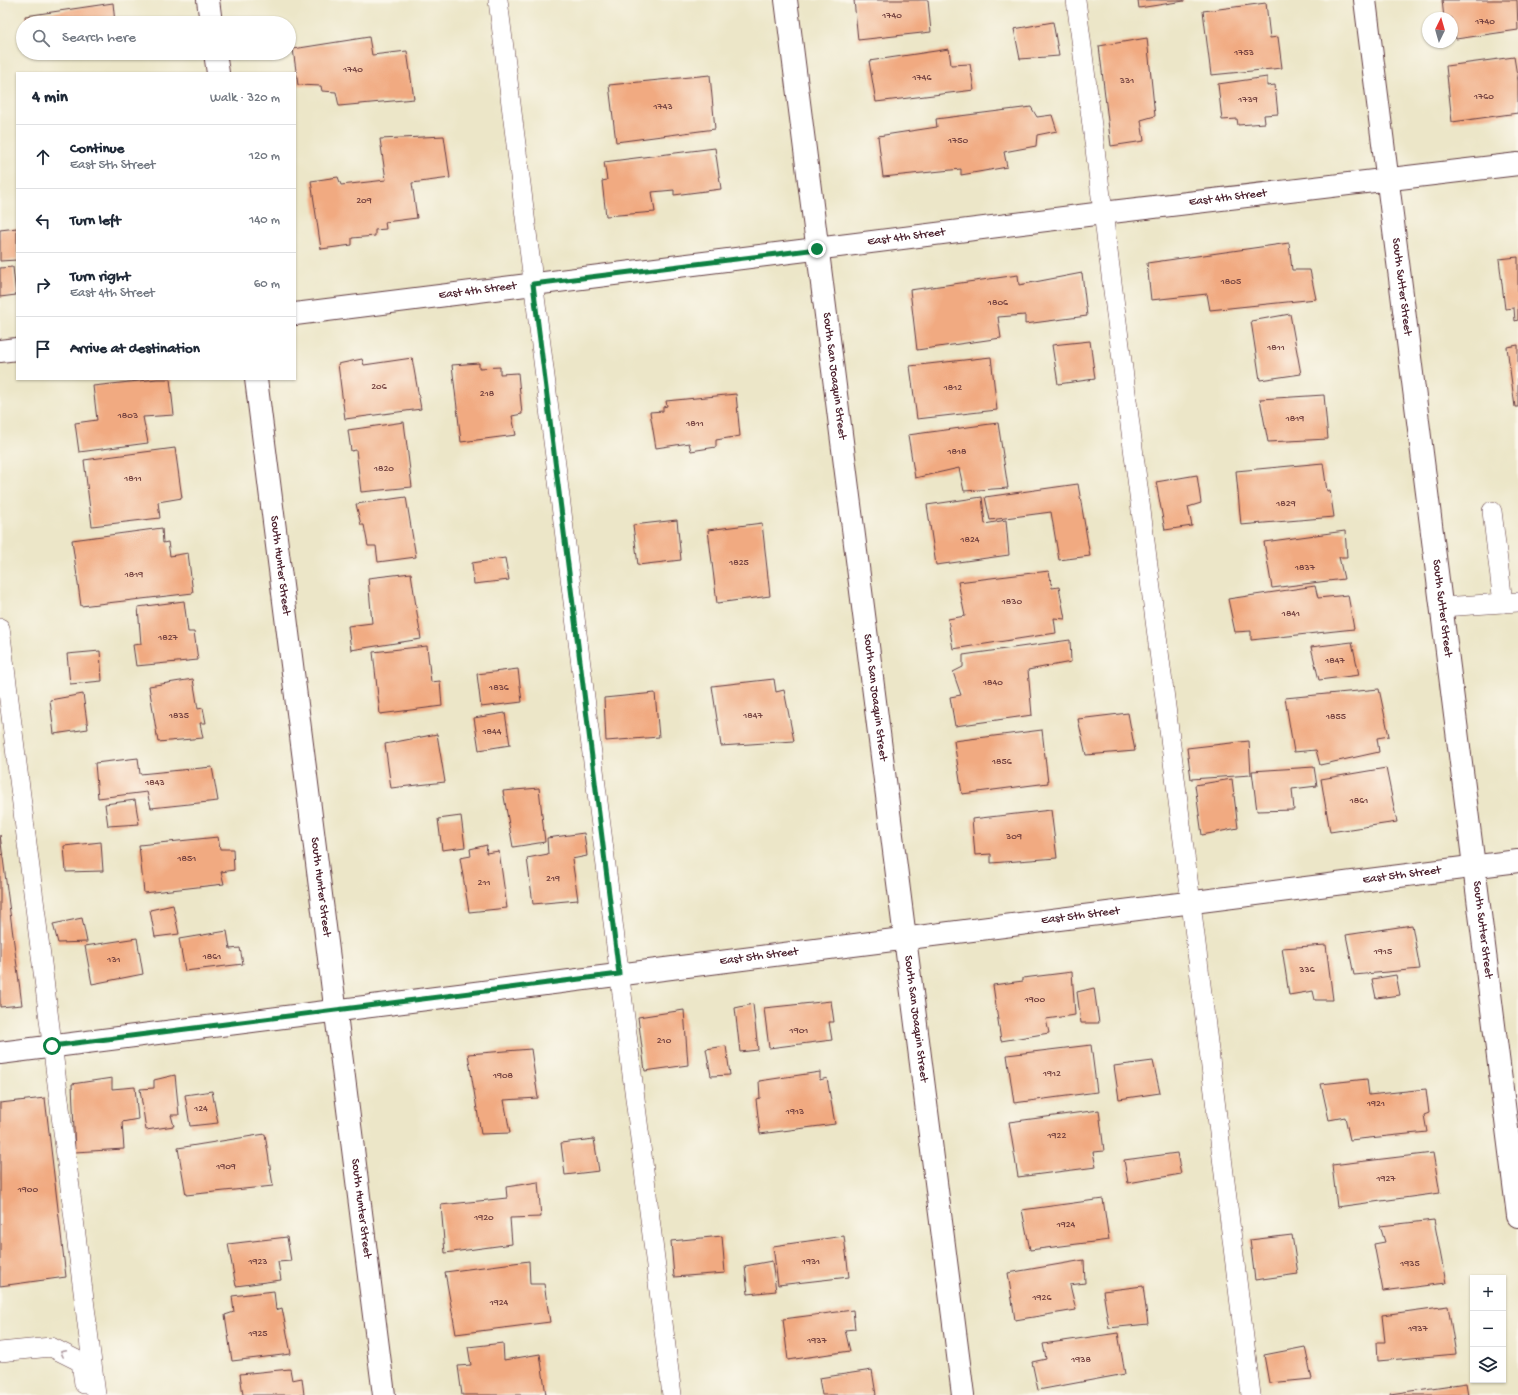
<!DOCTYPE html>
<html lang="en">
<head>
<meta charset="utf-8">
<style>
  :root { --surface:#fff; --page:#f2f2f3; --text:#1f2937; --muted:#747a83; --line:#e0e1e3 }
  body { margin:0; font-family:"Gochi Hand",sans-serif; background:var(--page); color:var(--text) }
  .controls { position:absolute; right:12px; bottom:12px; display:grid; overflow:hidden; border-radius:0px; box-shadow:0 1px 3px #0004 }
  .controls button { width:36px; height:36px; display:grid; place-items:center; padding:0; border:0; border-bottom:1px solid var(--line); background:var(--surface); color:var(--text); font:20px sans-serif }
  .compass { position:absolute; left:1422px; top:12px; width:36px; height:36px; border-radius:50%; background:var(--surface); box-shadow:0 1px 3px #0004; rotate:5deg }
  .stop { position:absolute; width:12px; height:12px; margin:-9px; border:3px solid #0b8043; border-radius:50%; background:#fff }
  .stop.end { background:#0b8043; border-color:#fff; box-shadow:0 1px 4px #0008 }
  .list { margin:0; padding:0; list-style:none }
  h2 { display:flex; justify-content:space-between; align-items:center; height:52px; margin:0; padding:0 16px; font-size:17px }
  h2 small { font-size:13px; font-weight:400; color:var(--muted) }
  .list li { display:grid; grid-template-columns:26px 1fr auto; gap:12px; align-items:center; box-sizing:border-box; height:64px; padding:0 16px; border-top:1px solid var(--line) }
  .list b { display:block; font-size:15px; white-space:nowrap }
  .list p { margin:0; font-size:13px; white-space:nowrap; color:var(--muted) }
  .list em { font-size:13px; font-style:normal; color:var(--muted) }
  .icon { flex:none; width:22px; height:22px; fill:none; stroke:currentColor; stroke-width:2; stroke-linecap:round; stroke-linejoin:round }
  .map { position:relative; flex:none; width:1518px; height:1395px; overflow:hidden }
  .search { position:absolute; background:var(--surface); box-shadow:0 1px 3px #0004; left:16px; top:16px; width:280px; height:44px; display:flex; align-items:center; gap:10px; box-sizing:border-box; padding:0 14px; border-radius:22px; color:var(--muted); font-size:15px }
  .panel { position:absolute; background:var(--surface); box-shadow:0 1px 3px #0004; left:16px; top:72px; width:280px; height:308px; border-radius:0px }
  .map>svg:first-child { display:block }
</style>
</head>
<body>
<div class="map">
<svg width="1518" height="1395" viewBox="0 0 1518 1395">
  <rect width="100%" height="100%" fill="#fbf7ec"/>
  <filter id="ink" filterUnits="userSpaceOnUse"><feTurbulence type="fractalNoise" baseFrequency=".025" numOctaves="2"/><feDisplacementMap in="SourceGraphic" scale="8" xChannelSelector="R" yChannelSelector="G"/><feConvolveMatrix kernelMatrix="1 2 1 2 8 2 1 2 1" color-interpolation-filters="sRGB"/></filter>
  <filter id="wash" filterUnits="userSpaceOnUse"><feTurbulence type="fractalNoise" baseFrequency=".012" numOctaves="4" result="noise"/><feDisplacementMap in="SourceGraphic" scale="16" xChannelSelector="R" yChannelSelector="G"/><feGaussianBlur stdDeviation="0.9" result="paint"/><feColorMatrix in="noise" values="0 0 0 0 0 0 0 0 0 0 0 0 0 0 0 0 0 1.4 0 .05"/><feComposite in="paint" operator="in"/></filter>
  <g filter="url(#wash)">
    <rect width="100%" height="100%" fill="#ece6c8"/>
    <g id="blocks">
      <g fill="#f1aa81">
        <path d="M854,0H928L931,32L858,40Z"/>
        <path d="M1138,0H1184V1L1139,8Z"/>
        <path d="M1442,0H1517L1518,30L1456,39L1452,26V18H1444Z"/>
        <path d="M113,3L115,23H26L25,16Z"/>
        <path d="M1266,3L1270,38L1278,37L1282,68L1211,75L1203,11Z"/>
        <path d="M1053,22L1059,56L1020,59L1014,29Z"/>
        <path d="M369,37L372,55L407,51L414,99L339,106L336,92L322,91L321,86L298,85L293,49Z"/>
        <path d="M1147,38L1155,116L1141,120L1144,141L1111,146L1099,46Z"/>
        <path d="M949,49L951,65L970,64L974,90L876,102L869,61Z"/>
        <path d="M32,53H50V54L33,57Z"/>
        <path d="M1514,57L1518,81V113L1452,122L1446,66Z"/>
        <path d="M710,75L715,129L616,142L609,85Z"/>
        <path d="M1267,77V86L1275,85L1278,114L1264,115L1265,123L1238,125L1237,119L1222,120L1218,84Z"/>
        <path d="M1031,107L1037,117L1052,115L1057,131L1037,135L1036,146L1004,152L1007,167L961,175V169L883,177L878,136L937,127L936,119Z"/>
        <path d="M444,136L450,178L412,183L417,218L385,222L386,229L375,230V236L352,238V245L321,249L311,181L338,177L341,185L386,180L380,139Z"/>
        <path d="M715,148L721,189L674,195V190L652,192L655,212L606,216L602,181L607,180L604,162Z"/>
        <path d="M17,228V260L0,261V230Z"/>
        <path d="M1289,243L1292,270H1310L1316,299L1210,310L1207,294L1151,300L1147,263Z"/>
        <path d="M1518,257V320L1515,321L1514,308L1505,309L1499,259Z"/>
        <path d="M13,267L16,295L0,297V268Z"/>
        <path d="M1082,273L1087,316L1025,324V315L998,317L1001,338L917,350L910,290L1018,275L1019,285Z"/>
        <path d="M1290,314L1301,374L1260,380L1251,321Z"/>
        <path d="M1090,341L1095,379L1058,384L1052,345Z"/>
        <path d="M1518,345V407H1515L1507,347Z"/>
        <path d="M991,357L997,410L917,419L910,366Z"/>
        <path d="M412,358L421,409L345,419L338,364L362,359L364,365Z"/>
        <path d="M479,363V368L500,367V374L518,373L522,414L512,416L516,435L461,442L452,365Z"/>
        <path d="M157,379H170L174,415L143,417L148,443L79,452L75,423L97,420L93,386Z"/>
        <path d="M736,394L740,436L716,440V447L691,451L689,443L656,448L650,412L663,411V407L667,406L666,401Z"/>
        <path d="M1324,395L1328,439L1268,442L1260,399Z"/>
        <path d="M404,422L412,487L361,492L356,450L351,451L348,430Z"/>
        <path d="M998,423L1008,488L964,491L959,468L915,478L908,435Z"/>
        <path d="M175,448L182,498L158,502L160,518L92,526L84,460Z"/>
        <path d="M1323,463L1327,491L1330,490L1334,517L1241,525L1236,471Z"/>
        <path d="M1197,475L1201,503L1188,507L1192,526L1165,530L1156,482Z"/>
        <path d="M1078,484L1090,556L1059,560L1051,512L990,520L985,497Z"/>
        <path d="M406,497L416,557L378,562L376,546H368L364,525H361L356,504Z"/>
        <path d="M982,497L985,524L1006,520L1009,555L936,565L927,505Z"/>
        <path d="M677,520L681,560L638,565L633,525Z"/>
        <path d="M762,523L770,596L717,603L708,530Z"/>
        <path d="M162,528L163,543L168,542L170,556L188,553L193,593L81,606L72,540Z"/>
        <path d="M1345,531L1347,557H1339L1344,579L1272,588L1264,542Z"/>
        <path d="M505,558L509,580L474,584L472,563Z"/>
        <path d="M1049,571L1052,588L1059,587L1065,619L1054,618L1056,633L953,649L948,619L965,616L958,582Z"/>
        <path d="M411,573L421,639L351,650L348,626L372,623L368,578Z"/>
        <path d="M1315,586L1318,598L1348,595L1354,629L1251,640V631L1235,632L1228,599Z"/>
        <path d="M184,601L188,632H194L198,660L136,666L133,645L141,644L138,607Z"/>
        <path d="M1070,640L1071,662L1028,670L1032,715L955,726L950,697L961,695L953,672L963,667V655Z"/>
        <path d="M1352,642L1359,675L1319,680L1311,647Z"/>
        <path d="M427,646L431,682L440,681L442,706L380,714L373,652Z"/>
        <path d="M100,651L102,681L70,684L67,654Z"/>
        <path d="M518,669L522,702L481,707L477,674Z"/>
        <path d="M193,679L198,709L203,708L206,723H200L203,738L158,742L149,686Z"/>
        <path d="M774,679L776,692L784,690L794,741L721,746L712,686Z"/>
        <path d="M1379,689L1389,736L1377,738L1379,752L1320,765L1316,750L1294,752L1285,698Z"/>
        <path d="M655,693L659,737L606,741L604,698Z"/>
        <path d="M83,694L88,729L54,734L50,700Z"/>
        <path d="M505,713L510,745L479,750L474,718Z"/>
        <path d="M1128,713L1135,751L1086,755L1078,719Z"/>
        <path d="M1042,730L1048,783L962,794L954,741Z"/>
        <path d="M437,734L445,782L391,788L385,744Z"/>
        <path d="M1249,741L1251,775L1191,779L1187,748Z"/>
        <path d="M138,758L140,774L212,767L218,801L151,808L147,792L98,798L95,763Z"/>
        <path d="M1314,767L1317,786L1292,789L1294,810L1257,811L1252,771Z"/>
        <path d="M1386,768L1397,822L1330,832L1321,779Z"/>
        <path d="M1232,779L1238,828L1202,835L1195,785Z"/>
        <path d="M539,788L545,842L513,847L503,791Z"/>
        <path d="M135,800L139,824L108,826L105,804Z"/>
        <path d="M1051,810L1057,858L991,863V854L975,855L972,819Z"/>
        <path d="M461,816L465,847L442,850L438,819Z"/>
        <path d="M584,833L587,856L572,859L578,900L533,904L527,858L548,854L547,838Z"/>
        <path d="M0,835L22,1005L0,1007Z"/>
        <path d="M218,837L220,849H233L234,870L221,872L224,884L144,893L139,845Z"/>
        <path d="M101,842L103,871L66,872L64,846Z"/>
        <path d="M487,845L486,853L499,851L507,908L469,912L460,858L471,856L470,849Z"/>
        <path d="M173,905L179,934L155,937L150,910Z"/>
        <path d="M82,918L87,942L58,943L53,924Z"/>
        <path d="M1412,925L1420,969L1354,975L1346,935Z"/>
        <path d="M227,931L230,949L240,948L243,964L185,971L179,939Z"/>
        <path d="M137,938L143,974L92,984L85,946Z"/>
        <path d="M1326,945L1333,1000H1315L1313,991L1289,995L1282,948Z"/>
        <path d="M1072,972L1075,1015L1046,1019L1049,1033L1001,1041L993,985L1023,981V978Z"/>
        <path d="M1396,975L1400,995L1376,998L1372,979Z"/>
        <path d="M1094,988L1099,1023H1081L1077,992Z"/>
        <path d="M831,1001L834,1022H829L832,1040L769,1048L764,1008Z"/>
        <path d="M753,1004L758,1050L740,1052L735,1008Z"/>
        <path d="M684,1010L688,1065L645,1071L638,1017Z"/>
        <path d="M1091,1045L1097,1092L1014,1103L1007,1055Z"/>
        <path d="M726,1046L730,1075L711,1076L706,1049Z"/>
        <path d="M531,1049L538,1098L504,1100L510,1133L481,1134L468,1054Z"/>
        <path d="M1153,1061L1160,1093L1119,1099L1114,1066Z"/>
        <path d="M820,1072V1080L827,1078L835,1124L760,1134L756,1099L760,1098L759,1081Z"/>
        <path d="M175,1075L179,1115H171L174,1126L146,1130L140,1089L154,1088V1080Z"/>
        <path d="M112,1078V1089L135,1087L138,1119L122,1122L124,1149L75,1152L72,1084Z"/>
        <path d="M1367,1079L1369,1095L1426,1089L1429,1113L1424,1115L1427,1132L1350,1140L1345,1117L1329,1120L1321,1084Z"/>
        <path d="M212,1091L218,1123L190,1126L185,1095Z"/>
        <path d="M45,1098L66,1277L0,1286V1103Z"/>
        <path d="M1099,1110L1104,1151L1093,1152L1096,1167L1018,1177L1009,1122Z"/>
        <path d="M265,1134L273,1186L186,1195L178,1148Z"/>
        <path d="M594,1139L599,1171L565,1175L561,1143Z"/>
        <path d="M1177,1153L1181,1174L1128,1183L1124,1160Z"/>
        <path d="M1433,1153L1440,1193L1337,1207L1332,1165Z"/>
        <path d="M538,1182L541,1217L510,1218L512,1244L445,1253L441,1205L507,1198L506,1187Z"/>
        <path d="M1103,1199L1109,1240L1030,1250L1022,1210Z"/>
        <path d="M1434,1220L1446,1283L1383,1291L1374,1244L1385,1242L1380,1226Z"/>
        <path d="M1292,1235L1298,1274L1255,1280L1250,1240Z"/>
        <path d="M722,1236L725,1273L674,1277L671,1241Z"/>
        <path d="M844,1236L849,1277L778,1285L773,1246Z"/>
        <path d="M287,1237L291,1261L278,1262L281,1280L236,1286L228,1244Z"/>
        <path d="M1084,1260L1085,1283L1070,1285L1076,1310L1015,1320L1008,1273Z"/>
        <path d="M529,1261L530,1284H544L550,1322L456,1334L445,1272Z"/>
        <path d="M772,1261L776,1291L748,1294L745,1266Z"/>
        <path d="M1143,1286L1148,1324L1109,1328L1103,1291Z"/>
        <path d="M274,1291L276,1310L282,1308L291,1354L232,1361L225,1315L234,1312L232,1296Z"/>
        <path d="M1448,1306L1456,1354L1378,1361L1377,1342H1385L1382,1315Z"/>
        <path d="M853,1310L855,1329L845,1330L850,1351L788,1360L783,1319Z"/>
        <path d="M1118,1333L1125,1374L1038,1390L1032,1362L1046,1359L1043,1344Z"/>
        <path d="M503,1343L504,1360L540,1354L546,1395H462L458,1366L471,1365L468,1347Z"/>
        <path d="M1305,1347L1312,1379L1269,1383L1264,1355Z"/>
        <path d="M290,1369L292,1380L302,1378L304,1395H243L240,1374Z"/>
        <path d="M872,1370L876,1395H822L819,1378Z"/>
        <path d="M1466,1383L1468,1395H1390V1394Z"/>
      </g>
    </g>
  </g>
  <g filter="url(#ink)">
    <use href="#blocks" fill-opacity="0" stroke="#623d43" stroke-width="1"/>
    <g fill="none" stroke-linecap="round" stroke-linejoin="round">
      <defs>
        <g id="service">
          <path d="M498,0L672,1395"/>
          <path d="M1076,0L1191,903L1251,1395"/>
          <path d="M1492,511L1503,603"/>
          <path d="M1442,607L1518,602"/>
          <path d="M0,628L96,1395"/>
          <path d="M0,1352L51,1347L81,1362L84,1384"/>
        </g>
        <g id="minor">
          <path d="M208,0L211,23"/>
          <path id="s1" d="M786,0L963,1395"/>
          <path id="s2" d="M1365,0L1518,1216"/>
          <path d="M215,53L218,73"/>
          <path id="s3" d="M295,314L1103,213L1518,164"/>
          <path d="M0,351L17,349"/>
          <path id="s4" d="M256,379L384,1395"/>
          <path id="s5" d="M0,1053L1518,861"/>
        </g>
      </defs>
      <use href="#service" stroke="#623d43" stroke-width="20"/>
      <use href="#minor" stroke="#623d43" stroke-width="24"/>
      <use href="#service" stroke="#fff" stroke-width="19"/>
      <use href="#minor" stroke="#fff" stroke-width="22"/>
    </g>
    <defs><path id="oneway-chevron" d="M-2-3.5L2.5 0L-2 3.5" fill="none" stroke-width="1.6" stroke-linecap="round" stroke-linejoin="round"/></defs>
    <use stroke="#ae9aa0" href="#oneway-chevron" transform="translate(63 1353) rotate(-153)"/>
  </g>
  <g fill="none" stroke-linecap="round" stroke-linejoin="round" filter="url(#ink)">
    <path stroke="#0b8043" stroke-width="5" d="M52,1046L619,974L533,284L817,249"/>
  </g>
  <g text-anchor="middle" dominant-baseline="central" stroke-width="3" stroke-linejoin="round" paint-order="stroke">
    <g font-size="10" fill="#744240">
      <text x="892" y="16">1740</text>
      <text x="1485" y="22">1740</text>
      <text x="1244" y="53">1753</text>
      <text x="353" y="70">1740</text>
      <text x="922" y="78">1746</text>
      <text x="1127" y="81">331</text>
      <text x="1484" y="97">1760</text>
      <text x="1248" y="100">1739</text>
      <text x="663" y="107">1743</text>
      <text x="958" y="141">1750</text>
      <text x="364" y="201">209</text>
      <text x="1231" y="282">1805</text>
      <text x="998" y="303">1806</text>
      <text x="1276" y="348">1811</text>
      <text x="379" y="387">206</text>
      <text x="953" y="388">1812</text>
      <text x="487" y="394">218</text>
      <text x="128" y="416">1803</text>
      <text x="1295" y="419">1819</text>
      <text x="695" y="424">1811</text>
      <text x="957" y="452">1818</text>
      <text x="384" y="469">1820</text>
      <text x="133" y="479">1811</text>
      <text x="1286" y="504">1829</text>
      <text x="970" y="540">1824</text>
      <text x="739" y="563">1825</text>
      <text x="1305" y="568">1837</text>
      <text x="134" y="575">1819</text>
      <text x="1012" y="602">1830</text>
      <text x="1291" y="614">1841</text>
      <text x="168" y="638">1827</text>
      <text x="1335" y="661">1847</text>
      <text x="993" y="683">1840</text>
      <text x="499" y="688">1836</text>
      <text x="179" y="716">1835</text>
      <text x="753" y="716">1847</text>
      <text x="1336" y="717">1855</text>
      <text x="492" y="732">1844</text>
      <text x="1002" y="762">1856</text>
      <text x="155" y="783">1843</text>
      <text x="1359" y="801">1861</text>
      <text x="1014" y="837">309</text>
      <text x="187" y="859">1851</text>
      <text x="553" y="879">219</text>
      <text x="484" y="883">211</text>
      <text x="1383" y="952">1915</text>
      <text x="212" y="957">1861</text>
      <text x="114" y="960">131</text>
      <text x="1307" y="970">336</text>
      <text x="1035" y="1000">1900</text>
      <text x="799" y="1031">1901</text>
      <text x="664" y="1041">210</text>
      <text x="1052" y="1074">1912</text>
      <text x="503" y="1076">1908</text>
      <text x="1376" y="1104">1921</text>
      <text x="201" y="1109">124</text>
      <text x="795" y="1112">1913</text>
      <text x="1057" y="1136">1922</text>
      <text x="226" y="1167">1909</text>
      <text x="1386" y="1179">1927</text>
      <text x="28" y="1190">1900</text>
      <text x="484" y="1218">1920</text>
      <text x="1066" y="1225">1924</text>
      <text x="258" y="1262">1923</text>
      <text x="811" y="1262">1931</text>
      <text x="1410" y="1264">1935</text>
      <text x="1042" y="1298">1926</text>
      <text x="499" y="1303">1924</text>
      <text x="1418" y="1329">1937</text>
      <text x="258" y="1334">1925</text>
      <text x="817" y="1341">1937</text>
      <text x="1081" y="1360">1938</text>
    </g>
    <g font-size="12" fill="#4a1f2b" stroke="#fbf7ec">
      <text stroke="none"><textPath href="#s3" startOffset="940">East 4th Street</textPath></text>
      <text stroke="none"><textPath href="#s3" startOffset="616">East 4th Street</textPath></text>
      <text stroke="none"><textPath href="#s2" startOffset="289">South Sutter Street</textPath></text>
      <text stroke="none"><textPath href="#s3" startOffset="184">East 4th Street</textPath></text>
      <text stroke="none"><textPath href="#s1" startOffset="379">South San Joaquin Street</textPath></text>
      <text stroke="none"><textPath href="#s4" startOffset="188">South Hunter Street</textPath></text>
      <text stroke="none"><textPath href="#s2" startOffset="613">South Sutter Street</textPath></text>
      <text stroke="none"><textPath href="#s1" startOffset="703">South San Joaquin Street</textPath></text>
      <text stroke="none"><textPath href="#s5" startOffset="1413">East 5th Street</textPath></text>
      <text stroke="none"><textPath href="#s4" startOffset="512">South Hunter Street</textPath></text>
      <text stroke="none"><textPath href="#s5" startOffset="1089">East 5th Street</textPath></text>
      <text stroke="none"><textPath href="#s2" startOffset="937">South Sutter Street</textPath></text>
      <text stroke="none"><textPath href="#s5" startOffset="765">East 5th Street</textPath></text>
      <text stroke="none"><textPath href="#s1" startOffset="1027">South San Joaquin Street</textPath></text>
      <text stroke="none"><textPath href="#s4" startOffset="836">South Hunter Street</textPath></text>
    </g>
  </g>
</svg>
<div class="controls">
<button>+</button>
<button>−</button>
<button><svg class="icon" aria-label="layers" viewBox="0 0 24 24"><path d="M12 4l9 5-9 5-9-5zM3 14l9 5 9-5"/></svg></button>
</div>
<svg class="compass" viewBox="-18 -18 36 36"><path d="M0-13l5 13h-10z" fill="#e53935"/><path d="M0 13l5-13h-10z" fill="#747a83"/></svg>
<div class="stop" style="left:52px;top:1046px"></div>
<div class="stop end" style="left:817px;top:249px"></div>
<div class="search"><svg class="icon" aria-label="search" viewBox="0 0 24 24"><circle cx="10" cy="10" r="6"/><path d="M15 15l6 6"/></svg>Search here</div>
<section class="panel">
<h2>4 min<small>Walk · 320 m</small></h2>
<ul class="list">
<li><svg class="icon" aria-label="ahead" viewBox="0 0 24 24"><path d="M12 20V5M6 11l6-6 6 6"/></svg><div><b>Continue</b><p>East 5th Street</p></div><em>120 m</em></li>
<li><svg class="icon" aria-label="left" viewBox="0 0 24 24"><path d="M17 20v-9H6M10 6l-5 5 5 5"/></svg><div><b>Turn left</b></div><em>140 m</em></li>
<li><svg class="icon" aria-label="right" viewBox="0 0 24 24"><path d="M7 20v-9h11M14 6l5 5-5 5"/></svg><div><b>Turn right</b><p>East 4th Street</p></div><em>60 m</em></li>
<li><svg class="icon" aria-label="arrive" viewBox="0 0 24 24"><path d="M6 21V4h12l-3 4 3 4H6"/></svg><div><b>Arrive at destination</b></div></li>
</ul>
</section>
</div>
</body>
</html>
